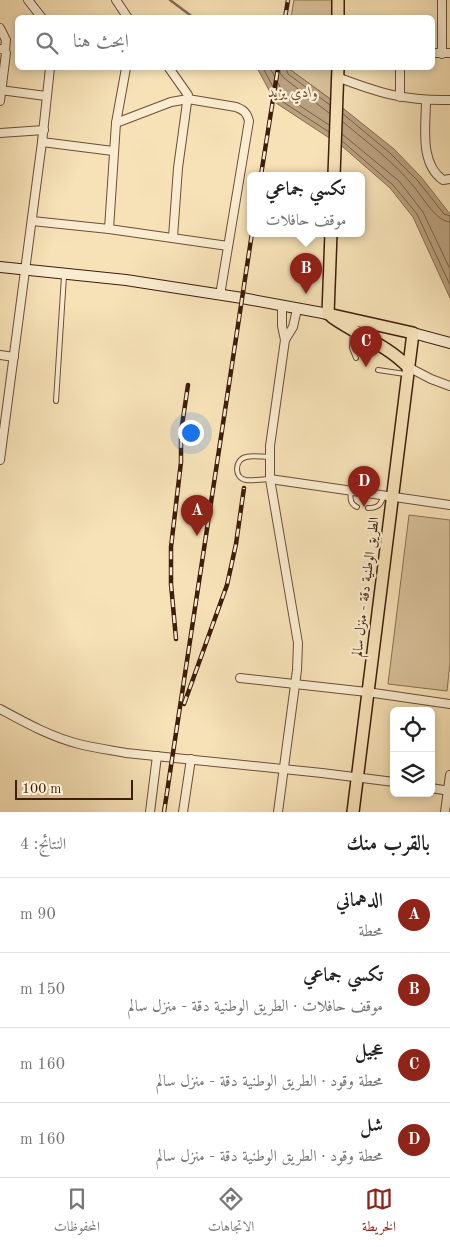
<!DOCTYPE html>
<html lang="ar">
<head>
<meta charset="utf-8">
<style>
  :root { --surface:#fff; --page:#f6f6f6; --text:#222; --muted:#767676; --line:#e0e0e0; --accent:#8f2418 }
  body { margin:0; font-family:"Old Standard TT",Amiri,serif; background:var(--page); color:var(--text); direction:rtl }
  .controls { position:absolute; right:15px; bottom:15px; display:grid; overflow:hidden; border-radius:8px; box-shadow:0 2px 8px #0003 }
  .controls button { width:45px; height:45px; display:grid; place-items:center; padding:0; border:0; border-bottom:1px solid var(--line); background:var(--surface); color:var(--text); font:25px sans-serif }
  .scale { position:absolute; left:15px; bottom:12px; width:118px; box-sizing:border-box; padding-left:5px; border:2px solid #3e1d0b; border-top:0; font-size:14px; line-height:18px; white-space:nowrap; color:#3e1d0b; -webkit-text-stroke:4px #faecd0; paint-order:stroke }
  .you { position:absolute; left:190px; top:432px; width:18px; height:18px; margin:-12px; border:4px solid #fff; border-radius:50%; background:#1a73e8; box-shadow:0 0 0 8px #1a73e833 }
  .badge { display:grid; place-items:center; width:32px; height:32px; border-radius:50%; background:var(--accent); color:#fff; font-size:16px; font-weight:700 }
  .pin { position:absolute; translate:-50% -41px; filter:drop-shadow(0 1px 2px #0008) }
  .pin::after { content:''; position:absolute; top:26px; width:18px; height:15px; background:inherit; clip-path:polygon(0 0,100% 0,50% 100%) }
  .popup { position:absolute; left:247px; top:172px; width:118px; height:65px; box-sizing:border-box; display:grid; place-content:center; border-radius:8px; background:var(--surface); filter:drop-shadow(0 1px 4px #0005); font-size:16px; white-space:nowrap; color:var(--muted) }
  .popup b { font-size:19px; color:var(--text) }
  .popup::after { content:''; position:absolute; left:50%; top:100%; margin-left:-10px; border:10px solid transparent; border-top-color:var(--surface) }
  .list { margin:0; padding:0; list-style:none }
  h2 { display:flex; justify-content:space-between; align-items:center; height:65px; margin:0; padding:0 20px; font-size:21px }
  h2 small { font-size:16px; font-weight:400; color:var(--muted) }
  .list li { display:grid; grid-template-columns:32px 1fr auto; gap:15px; align-items:center; box-sizing:border-box; height:75px; padding:0 20px; border-top:1px solid var(--line) }
  .list b { display:block; font-size:19px; white-space:nowrap }
  .list p { margin:0; font-size:16px; white-space:nowrap; color:var(--muted) }
  .list em { font-size:16px; font-style:normal; color:var(--muted) }
  .icon { flex:none; width:28px; height:28px; fill:none; stroke:currentColor; stroke-width:2; stroke-linecap:round; stroke-linejoin:round }
  .map { position:relative; flex:none; width:450px; height:812px; overflow:hidden; direction:ltr }
  .search { position:absolute; background:var(--surface); box-shadow:0 2px 8px #0003; left:15px; right:15px; top:15px; height:55px; display:flex; align-items:center; gap:12px; box-sizing:border-box; padding:0 18px; border-radius:8px; color:var(--muted); font-size:19px }
  .sheet { height:365px; background:var(--surface) }
  nav { display:flex; justify-content:space-around; align-items:center; box-sizing:border-box; height:70px; border-top:1px solid var(--line); background:var(--surface); font-size:14px; color:var(--muted) }
  nav a { display:grid; justify-items:center; gap:2px }
  nav .on { color:var(--accent) }
  .map>svg:first-child { display:block }
</style>
</head>
<body>
<div class="map">
<svg width="450" height="812" viewBox="0 0 450 812">
  <rect width="100%" height="100%" fill="#f7e2b7"/>
  <filter id="stains"><feTurbulence type="fractalNoise" baseFrequency=".004" numOctaves="4"/><feColorMatrix values="0 0 0 0 .2 0 0 0 0 .09 0 0 0 0 .02 0 0 0 .5 -.17"/></filter>
  <radialGradient id="worn" r=".72"><stop offset=".6" stop-color="#630" stop-opacity="0"/><stop offset="1" stop-color="#630" stop-opacity=".3"/></radialGradient>
  <g fill="#d8c19a" stroke="#8b6f52">
    <path d="M294,0H333V17L291,18Z"/>
    <path d="M288,68H333V101Z"/>
    <path d="M409,515L450,520V663L447,691L388,684Z"/>
  </g>
  <path fill="#b89f7d" stroke="#876b4f" d="M257,68H288L344,109L394,149L422,178L450,214V298L413,217L390,188L343,147L276,103Z"/>
  <g fill="none" stroke-linecap="round" stroke-linejoin="round">
    <g stroke="#7b5e44" stroke-width="1">
      <path d="M263,68L280,100L329,132"/>
      <path d="M270,68L285,96L329,125"/>
      <path d="M280,68V73L284,78L329,113"/>
      <path d="M286,68L288,74L330,105"/>
      <path d="M343,114L390,153L418,181L444,214L450,216"/>
      <path d="M343,122C368,143 394,162 415,188C423,198 437,222 450,222"/>
      <path d="M342,134L399,181L423,212L450,269"/>
      <path d="M342,141L393,185L417,214L450,285"/>
    </g>
    <path stroke="#876b4f" stroke-width="2.5" d="M170,0L194,18"/>
    <defs>
      <g id="service">
        <path d="M353,331L352,348L356,358"/>
        <path d="M378,370L405,374"/>
        <path d="M56,401L64,276"/>
        <path d="M269,457C262,457 253,455 246,457C234,460 234,478 246,480C253,481 262,479 270,479"/>
        <path d="M351,491C350,498 350,504 357,507"/>
        <path d="M368,508C379,508 381,504 384,495"/>
      </g>
      <g id="minor">
        <path d="M28,0L42,18"/>
        <path d="M116,0L128,18"/>
        <path d="M442,0V54"/>
        <path d="M0,28L6,40L5,50"/>
        <path d="M0,49L5,50L6,53L0,101"/>
        <path d="M432,53H450"/>
        <path d="M169,68L188,95L178,168L173,237"/>
        <path d="M400,68V97"/>
        <path d="M337,77C379,93 405,101 450,100"/>
        <path d="M0,90L46,96"/>
        <path d="M426,100C426,126 419,163 443,180L450,179"/>
        <path d="M116,123L171,102L188,99L236,107C244,110 247,113 249,121L220,295"/>
        <path d="M0,133L44,130"/>
        <path d="M42,142L113,151"/>
        <path d="M32,221L109,229L228,246"/>
        <path d="M109,229L116,123L126,68"/>
        <path d="M285,340L293,327L297,309"/>
        <path d="M0,355L14,357"/>
        <path d="M408,367L431,379L450,386"/>
        <path d="M0,460L42,142L50,68"/>
        <path d="M270,479L450,505"/>
        <path d="M240,678L367,692L450,704"/>
        <path d="M0,709C26,723 51,737 79,744C95,748 110,750 126,753L322,773L394,782"/>
        <path d="M431,788L450,791"/>
        <path d="M150,812L157,756"/>
        <path d="M183,812L191,759"/>
        <path d="M278,812L297,670L298,643L270,479V446L285,340L282,326V306"/>
        <path d="M445,812L450,775"/>
      </g>
      <g id="secondary">
        <path d="M0,267L126,280L242,298L328,314"/>
        <path d="M413,333L450,343"/>
      </g>
      <g id="primary">
        <path d="M338,18V0"/>
        <path d="M334,175L338,68"/>
        <path d="M328,314L413,333L353,812"/>
        <path d="M328,314L331,233"/>
        <path d="M332,317C357,335 386,344 408,367"/>
      </g>
    </defs>
    <use href="#service" stroke="#6c4e36" stroke-width="6"/>
    <use href="#minor" stroke="#6c4e36" stroke-width="10"/>
    <use href="#secondary" stroke="#3e1d0b" stroke-width="12"/>
    <use href="#primary" stroke="#3e1d0b" stroke-width="14"/>
    <use href="#service" stroke="#faecd0" stroke-width="4"/>
    <use href="#minor" stroke="#faecd0" stroke-width="8"/>
    <use href="#secondary" stroke="#faecd0" stroke-width="10"/>
    <use href="#primary" stroke="#f7e2b7" stroke-width="11"/>
    <defs>
      <g id="rail">
        <path d="M285,18L288,0"/>
        <path d="M261,175L278,68"/>
        <path d="M176,639L171,584V547L181,462V432L188,385"/>
        <path d="M184,704L227,585L236,544L244,488"/>
        <path d="M164,812L252,233"/>
      </g>
    </defs>
    <use href="#rail" stroke="#3e1d0b" stroke-width="4.5"/>
    <use href="#rail" stroke="#faecd0" stroke-width="2.5" stroke-dasharray="8" stroke-linecap="butt"/>
  </g>
  <g text-anchor="middle" dominant-baseline="central" stroke-width="4.5" stroke-linejoin="round" paint-order="stroke">
    <g font-size="14" fill="#3e1d0b" stroke="#faecd0">
      <text transform="translate(366 587) rotate(-83)">الطريق الوطنية دقة - منزل سالم</text>
    </g>
    <g font-size="15" font-style="italic" fill="#694a33" stroke="#faecd0">
      <text x="293" y="93">وادي يزيد</text>
    </g>
  </g>
  <rect width="100%" height="100%" filter="url(#stains)"/>
  <rect width="100%" height="100%" fill="url(#worn)"/>
</svg>
<div class="controls">
<button><svg class="icon" aria-label="locate" viewBox="0 0 24 24"><circle cx="12" cy="12" r="6"/><path d="M12 2v4M12 18v4M2 12h4M18 12h4"/></svg></button>
<button><svg class="icon" aria-label="layers" viewBox="0 0 24 24"><path d="M12 4l9 5-9 5-9-5zM3 14l9 5 9-5"/></svg></button>
</div>
<div class="scale">100 m</div>
<div class="you"></div>
<div class="pin badge" style="left:197px;top:536px">A</div>
<div class="pin badge" style="left:306px;top:294px">B</div>
<div class="popup"><b>تكسي جماعي</b>موقف حافلات</div>
<div class="pin badge" style="left:366px;top:367px">C</div>
<div class="pin badge" style="left:364px;top:507px">D</div>
<div class="search"><svg class="icon" aria-label="search" viewBox="0 0 24 24"><circle cx="10" cy="10" r="6"/><path d="M15 15l6 6"/></svg>ابحث هنا</div>
</div>
<section class="sheet">
<h2>بالقرب منك<small>النتائج: 4</small></h2>
<ul class="list">
<li><span class="badge">A</span><div><b>الدهماني</b><p>محطة</p></div><em>90 m</em></li>
<li><span class="badge">B</span><div><b>تكسي جماعي</b><p>موقف حافلات · الطريق الوطنية دقة - منزل سالم</p></div><em>150 m</em></li>
<li><span class="badge">C</span><div><b>عجيل</b><p>محطة وقود · الطريق الوطنية دقة - منزل سالم</p></div><em>160 m</em></li>
<li><span class="badge">D</span><div><b>شل</b><p>محطة وقود · الطريق الوطنية دقة - منزل سالم</p></div><em>160 m</em></li>
</ul>
</section>
<nav>
<a class="on"><svg class="icon" aria-label="map" viewBox="0 0 24 24"><path d="M3 6l6-2 6 2 6-2v14l-6 2-6-2-6 2zM9 4v14M15 6v14"/></svg>الخريطة</a>
<a><svg class="icon" aria-label="directions" viewBox="0 0 24 24"><path d="M12 3l9 9-9 9-9-9zM9 14v-3h6M13 9l2 2-2 2"/></svg>الاتجاهات</a>
<a><svg class="icon" aria-label="saved" viewBox="0 0 24 24"><path d="M7 4h10v16l-5-4-5 4z"/></svg>المحفوظات</a>
</nav>
</body>
</html>
